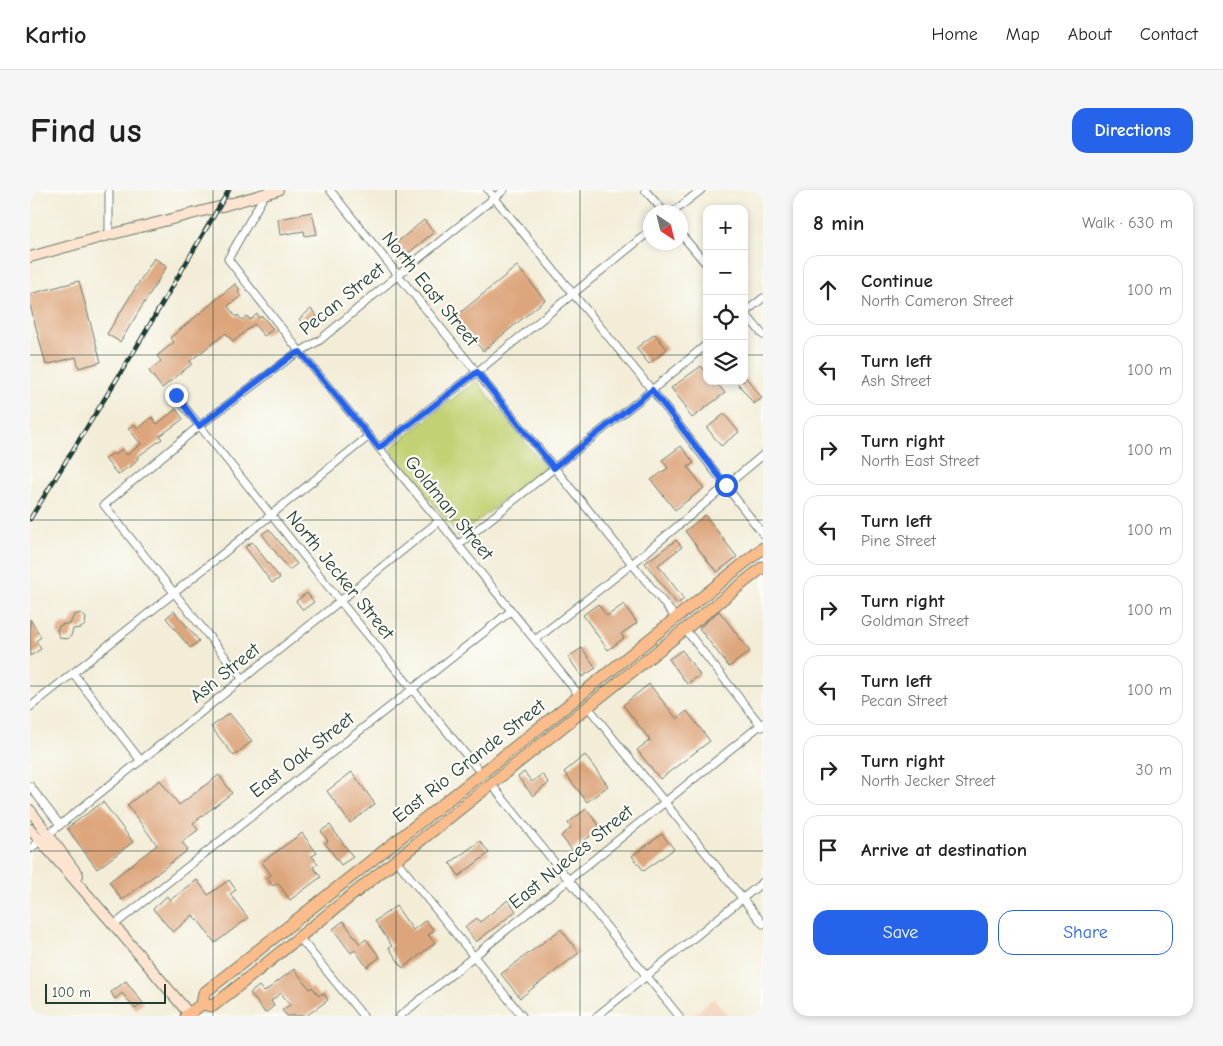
<!DOCTYPE html>
<html lang="en">
<head>
<meta charset="utf-8">
<style>
  :root { --surface:#fff; --page:#f6f6f6; --text:#222; --muted:#767676; --line:#e0e0e0; --accent:#2563eb }
  body { margin:0; font-family:"Comic Neue",sans-serif; background:var(--page); color:var(--text) }
  .controls { position:absolute; right:15px; top:15px; display:grid; overflow:hidden; border-radius:10px; box-shadow:0 2px 8px #0003 }
  .controls button { width:45px; height:45px; display:grid; place-items:center; padding:0; border:0; border-bottom:1px solid var(--line); background:var(--surface); color:var(--text); font:25px sans-serif }
  .compass { position:absolute; left:613px; top:15px; width:45px; height:45px; border-radius:50%; background:var(--surface); box-shadow:0 2px 8px #0003; rotate:145deg }
  .scale { position:absolute; left:15px; bottom:12px; width:121px; box-sizing:border-box; padding-left:5px; border:2px solid #1f3d34; border-top:0; font-size:14px; line-height:18px; white-space:nowrap; color:#1f3d34; -webkit-text-stroke:4px #fdfcf7; paint-order:stroke }
  .stop { position:absolute; width:15px; height:15px; margin:-11px; border:4px solid #2563eb; border-radius:50%; background:#fff }
  .stop.end { background:#2563eb; border-color:#fff; box-shadow:0 1px 5px #0008 }
  .list { margin:0; padding:0; list-style:none }
  h2 { display:flex; justify-content:space-between; align-items:center; height:65px; margin:0; padding:0 20px; font-size:21px }
  h2 small { font-size:16px; font-weight:400; color:var(--muted) }
  .list li { display:grid; grid-template-columns:32px 1fr auto; gap:15px; align-items:center; box-sizing:border-box; height:70px; margin:0 10px 10px; padding:0 10px; border:1px solid var(--line); border-radius:15px }
  .list b { display:block; font-size:19px; white-space:nowrap }
  .list p { margin:0; font-size:16px; white-space:nowrap; color:var(--muted) }
  .list em { font-size:16px; font-style:normal; color:var(--muted) }
  .actions { display:flex; gap:10px; padding:15px 20px }
  .actions a { flex:1; padding:11px 0; border:1px solid var(--accent); border-radius:15px; text-align:center; font-size:18px; color:var(--accent) }
  .actions .main { background:var(--accent); color:#fff }
  .icon { flex:none; width:28px; height:28px; fill:none; stroke:currentColor; stroke-width:2; stroke-linecap:round; stroke-linejoin:round }
  .map { position:relative; flex:none; width:733px; height:826px; overflow:hidden; border-radius:15px }
  header { display:flex; align-items:center; gap:30px; box-sizing:border-box; height:70px; padding:0 25px; background:var(--surface); border-bottom:1px solid var(--line) }
  header strong { font-size:24px }
  nav { display:flex; gap:28px; margin-inline-start:auto; font-size:18px }
  .intro { display:flex; align-items:center; justify-content:space-between; box-sizing:border-box; height:120px; padding:0 30px }
  h1 { margin:0; font-size:35px }
  .button { padding:12px 22px; border-radius:15px; background:var(--accent); color:#fff; font-size:18px; font-weight:700 }
  main { display:flex; gap:30px; padding:0 30px }
  aside { flex:1; background:var(--surface); border-radius:15px; box-shadow:0 2px 8px #0003 }
  .map>svg:first-child { display:block }
</style>
</head>
<body>
<header>
<strong>Kartio</strong>
<nav><a>Home</a><a>Map</a><a>About</a><a>Contact</a></nav>
</header>
<div class="intro"><h1>Find us</h1><a class="button">Directions</a></div>
<main>
<div class="map">
<svg width="733" height="826" viewBox="0 0 733 826">
  <rect width="100%" height="100%" fill="#fdfcf7"/>
  <filter id="ink" filterUnits="userSpaceOnUse"><feTurbulence type="fractalNoise" baseFrequency=".02" numOctaves="2"/><feDisplacementMap in="SourceGraphic" scale="10" xChannelSelector="R" yChannelSelector="G"/><feConvolveMatrix kernelMatrix="1 2 1 2 8 2 1 2 1" color-interpolation-filters="sRGB"/></filter>
  <filter id="wash" filterUnits="userSpaceOnUse"><feTurbulence type="fractalNoise" baseFrequency=".0096" numOctaves="4" result="noise"/><feDisplacementMap in="SourceGraphic" scale="20" xChannelSelector="R" yChannelSelector="G"/><feGaussianBlur stdDeviation="1.12" result="paint"/><feColorMatrix in="noise" values="0 0 0 0 0 0 0 0 0 0 0 0 0 0 0 0 0 1.4 0 .05"/><feComposite in="paint" operator="in"/></filter>
  <g filter="url(#wash)">
    <rect width="100%" height="100%" fill="#f3edd8"/>
    <path fill="#f3d4be" d="M684,808L698,826H662Z"/>
    <path fill="#c2d173" stroke="#708754" d="M446,190L515,277L429,346L360,259Z"/>
    <g id="blocks">
      <g fill="#dda57b">
        <path d="M282,22L287,44L275,46L274,41L250,45L248,29L271,25V24Z"/>
        <path d="M394,30L404,42L370,70L360,58Z"/>
        <path d="M124,68L137,76L90,152L77,144Z"/>
        <path d="M487,76L515,110L453,161L425,127Z"/>
        <path d="M49,91L71,172L49,178L46,167L16,175L0,115V104Z"/>
        <path d="M205,94L210,100L208,102L211,106L198,116L206,127L208,125L212,130L217,126L220,130L227,124L229,128L232,126L243,139L234,146L224,134L203,152L196,143L160,171L162,174L132,198L119,181L131,171L127,166L144,152L140,148Z"/>
        <path d="M281,119L288,127L276,137L269,129Z"/>
        <path d="M625,144L637,159L619,174L606,158Z"/>
        <path d="M671,176L677,183V191H685L695,203L662,228L655,219L657,218L641,198Z"/>
        <path d="M714,185L732,208L724,214L706,191H714Z"/>
        <path d="M146,219L153,229L130,246L132,249L107,267L108,269L104,272L105,273L99,278L98,277L88,285L75,269L83,263L85,265L92,259L97,265L111,254L98,238L104,234L108,239L122,227L127,234Z"/>
        <path d="M694,224L709,242L691,256L677,238Z"/>
        <path d="M651,256L664,273L658,277L674,298L645,320L621,290L638,278L632,270Z"/>
        <path d="M675,325L707,367L687,382L684,377L683,378L655,341Z"/>
        <path d="M239,339L267,374L259,380L232,344Z"/>
        <path d="M646,350L652,357L628,375L654,409L647,414L615,373Z"/>
        <path d="M222,352L250,388L242,393L215,357Z"/>
        <path d="M277,403L284,412L273,420L266,411Z"/>
        <path d="M568,414L577,426L594,414L607,433L591,444L594,448L578,460L553,425Z"/>
        <path d="M144,421L169,451L160,458L136,428Z"/>
        <path d="M689,421L720,461L699,477L669,438Z"/>
        <path d="M51,423L56,428L55,435L51,438L43,439L41,446L37,449L30,448L27,441L29,436L34,434H40L44,425Z"/>
        <path d="M0,429L11,447L6,451L11,459L0,466Z"/>
        <path d="M552,458L566,478L552,487L538,467Z"/>
        <path d="M652,460L670,485L657,494L639,469Z"/>
        <path d="M619,494L647,529L657,521L680,551L630,589L607,560L620,550L593,515Z"/>
        <path d="M199,523L222,551L204,566L181,537Z"/>
        <path d="M555,565L578,596L557,612L534,582Z"/>
        <path d="M322,582L345,614L320,633L297,601Z"/>
        <path d="M494,582L502,592L512,584L519,593L503,606L488,587Z"/>
        <path d="M189,585L202,603L163,633L168,640L152,652L158,660L92,710L79,692L127,655L97,615L130,590L149,615Z"/>
        <path d="M73,612L103,652L67,679L37,638Z"/>
        <path d="M556,619L571,638L542,660L531,646L541,638L538,633Z"/>
        <path d="M300,635L323,667L311,675L295,653L298,651L291,641Z"/>
        <path d="M272,643L287,663L282,666L288,674L283,677L291,687L260,710L248,693L243,696L237,688L241,685L232,672Z"/>
        <path d="M632,644L644,659L614,681L602,666Z"/>
        <path d="M450,651L459,663L429,686L420,673Z"/>
        <path d="M167,690L178,705L199,690L206,700L200,704L218,728L185,753L168,730L167,731L163,725L143,742L123,719L137,706L140,710Z"/>
        <path d="M478,710L486,721L446,752L435,737L447,728L450,732Z"/>
        <path d="M366,716L383,740L396,730L404,741L398,745L405,753L373,778L359,758L362,756L345,731Z"/>
        <path d="M313,731L330,754L336,749L350,767L337,777L325,760L321,763L303,739Z"/>
        <path d="M531,739L549,763L490,808L471,784Z"/>
        <path d="M264,779L280,799L282,797L289,806L293,803L298,810L276,826H257L252,820L260,815L251,803L241,811L244,816L235,823L220,803L229,796L234,802Z"/>
        <path d="M96,791L113,813L105,819L92,803L85,809L81,802Z"/>
      </g>
    </g>
  </g>
  <g filter="url(#ink)">
    <use href="#blocks" fill-opacity="0" stroke="#697b6d" stroke-width="1"/>
    <g fill="none" stroke-linecap="round" stroke-linejoin="round">
      <defs>
        <g id="street">
          <path d="M300,0L368,85L646,428"/>
          <path d="M458,0L622,200L733,344"/>
          <path d="M615,0L634,22"/>
          <path d="M235,4L198,69L270,162L409,331L549,505"/>
          <path d="M643,22L671,0"/>
          <path d="M650,43L677,75"/>
          <path d="M79,45V0"/>
          <path d="M714,122L733,145"/>
          <path d="M714,123L733,108"/>
          <path d="M145,205L310,411L451,583"/>
          <path d="M349,258L447,182L620,41"/>
          <path d="M428,355L622,200L677,154"/>
          <path d="M655,439L732,537"/>
          <path d="M505,450L602,374L733,265"/>
          <path d="M43,483L111,571"/>
          <path d="M213,489L74,315L169,236L261,167L290,150L368,85L474,0"/>
          <path d="M0,517L144,403L339,246"/>
          <path d="M558,517L733,734"/>
          <path d="M461,594L649,826"/>
          <path d="M0,596L30,635"/>
          <path d="M0,659L310,411L409,331"/>
          <path d="M366,670L492,826"/>
          <path d="M84,735L481,421"/>
          <path d="M269,747L333,826"/>
          <path d="M370,826L733,533"/>
          <path d="M567,826L733,692"/>
        </g>
        <g id="secondary">
          <path d="M0,67L79,45L189,17L248,0"/>
          <path d="M0,620L48,685"/>
          <path d="M0,639L84,735L161,826"/>
        </g>
        <g id="primary">
          <path d="M172,814L183,816L733,377"/>
          <path d="M156,826L172,814L174,803L523,527L733,358"/>
        </g>
      </defs>
      <use href="#street" stroke="#697b6d" stroke-width="9"/>
      <use href="#secondary" stroke="#697b6d" stroke-width="12"/>
      <use href="#primary" stroke="#697b6d" stroke-width="13"/>
      <use href="#street" stroke="#fff" stroke-width="7"/>
      <use href="#secondary" stroke="#fde4d0" stroke-width="10"/>
      <use href="#primary" stroke="#f9bc8a" stroke-width="11"/>
      <defs>
        <path id="rail" d="M0,329L103,163L199,0"/>
      </defs>
      <use href="#rail" stroke="#1f3d34" stroke-width="4.5"/>
      <use href="#rail" stroke="#fdfcf7" stroke-width="2.5" stroke-dasharray="8" stroke-linecap="butt"/>
    </g>
  </g>
  <g fill="none" stroke-linecap="round" stroke-linejoin="round" filter="url(#ink)">
    <path stroke="#2563eb" stroke-width="6" d="M146,205L169,236L261,166L270,162L349,258L447,182L524,278L622,200L696,295"/>
  </g>
  <path fill="none" stroke="#1f3d34" stroke-width="1" stroke-opacity="0.55" d="M183,0V826M366,0V826M550,0V826M0,165H677M714,165H733M0,330H733M0,496H733M0,661H733"/>
  <g text-anchor="middle" dominant-baseline="central" stroke-width="4.5" stroke-linejoin="round" paint-order="stroke">
    <g font-size="19" fill="#1f3d34" stroke="#fdfcf7">
      <text transform="translate(400 99) rotate(51)">North East Street</text>
      <text transform="translate(312 109) rotate(-39)">Pecan Street</text>
      <text transform="translate(419 318) rotate(51)">Goldman Street</text>
      <text transform="translate(310 385) rotate(51)">North Jecker Street</text>
      <text transform="translate(195 483) rotate(-39)">Ash Street</text>
      <text transform="translate(272 565) rotate(-38)">East Oak Street</text>
      <text transform="translate(439 571) rotate(-38)">East Rio Grande Street</text>
      <text transform="translate(541 667) rotate(-39)">East Nueces Street</text>
    </g>
  </g>
</svg>
<div class="controls">
<button>+</button>
<button>−</button>
<button><svg class="icon" aria-label="locate" viewBox="0 0 24 24"><circle cx="12" cy="12" r="6"/><path d="M12 2v4M12 18v4M2 12h4M18 12h4"/></svg></button>
<button><svg class="icon" aria-label="layers" viewBox="0 0 24 24"><path d="M12 4l9 5-9 5-9-5zM3 14l9 5 9-5"/></svg></button>
</div>
<svg class="compass" viewBox="-18 -18 36 36"><path d="M0-13l5 13h-10z" fill="#e53935"/><path d="M0 13l5-13h-10z" fill="#767676"/></svg>
<div class="scale">100 m</div>
<div class="stop" style="left:696px;top:295px"></div>
<div class="stop end" style="left:146px;top:205px"></div>
</div>
<aside>
<h2>8 min<small>Walk · 630 m</small></h2>
<ul class="list">
<li><svg class="icon" aria-label="ahead" viewBox="0 0 24 24"><path d="M12 20V5M6 11l6-6 6 6"/></svg><div><b>Continue</b><p>North Cameron Street</p></div><em>100 m</em></li>
<li><svg class="icon" aria-label="left" viewBox="0 0 24 24"><path d="M17 20v-9H6M10 6l-5 5 5 5"/></svg><div><b>Turn left</b><p>Ash Street</p></div><em>100 m</em></li>
<li><svg class="icon" aria-label="right" viewBox="0 0 24 24"><path d="M7 20v-9h11M14 6l5 5-5 5"/></svg><div><b>Turn right</b><p>North East Street</p></div><em>100 m</em></li>
<li><svg class="icon" aria-label="left" viewBox="0 0 24 24"><path d="M17 20v-9H6M10 6l-5 5 5 5"/></svg><div><b>Turn left</b><p>Pine Street</p></div><em>100 m</em></li>
<li><svg class="icon" aria-label="right" viewBox="0 0 24 24"><path d="M7 20v-9h11M14 6l5 5-5 5"/></svg><div><b>Turn right</b><p>Goldman Street</p></div><em>100 m</em></li>
<li><svg class="icon" aria-label="left" viewBox="0 0 24 24"><path d="M17 20v-9H6M10 6l-5 5 5 5"/></svg><div><b>Turn left</b><p>Pecan Street</p></div><em>100 m</em></li>
<li><svg class="icon" aria-label="right" viewBox="0 0 24 24"><path d="M7 20v-9h11M14 6l5 5-5 5"/></svg><div><b>Turn right</b><p>North Jecker Street</p></div><em>30 m</em></li>
<li><svg class="icon" aria-label="arrive" viewBox="0 0 24 24"><path d="M6 21V4h12l-3 4 3 4H6"/></svg><div><b>Arrive at destination</b></div></li>
</ul>
<div class="actions"><a class="main">Save</a><a>Share</a></div>
</aside>
</main>
</body>
</html>
